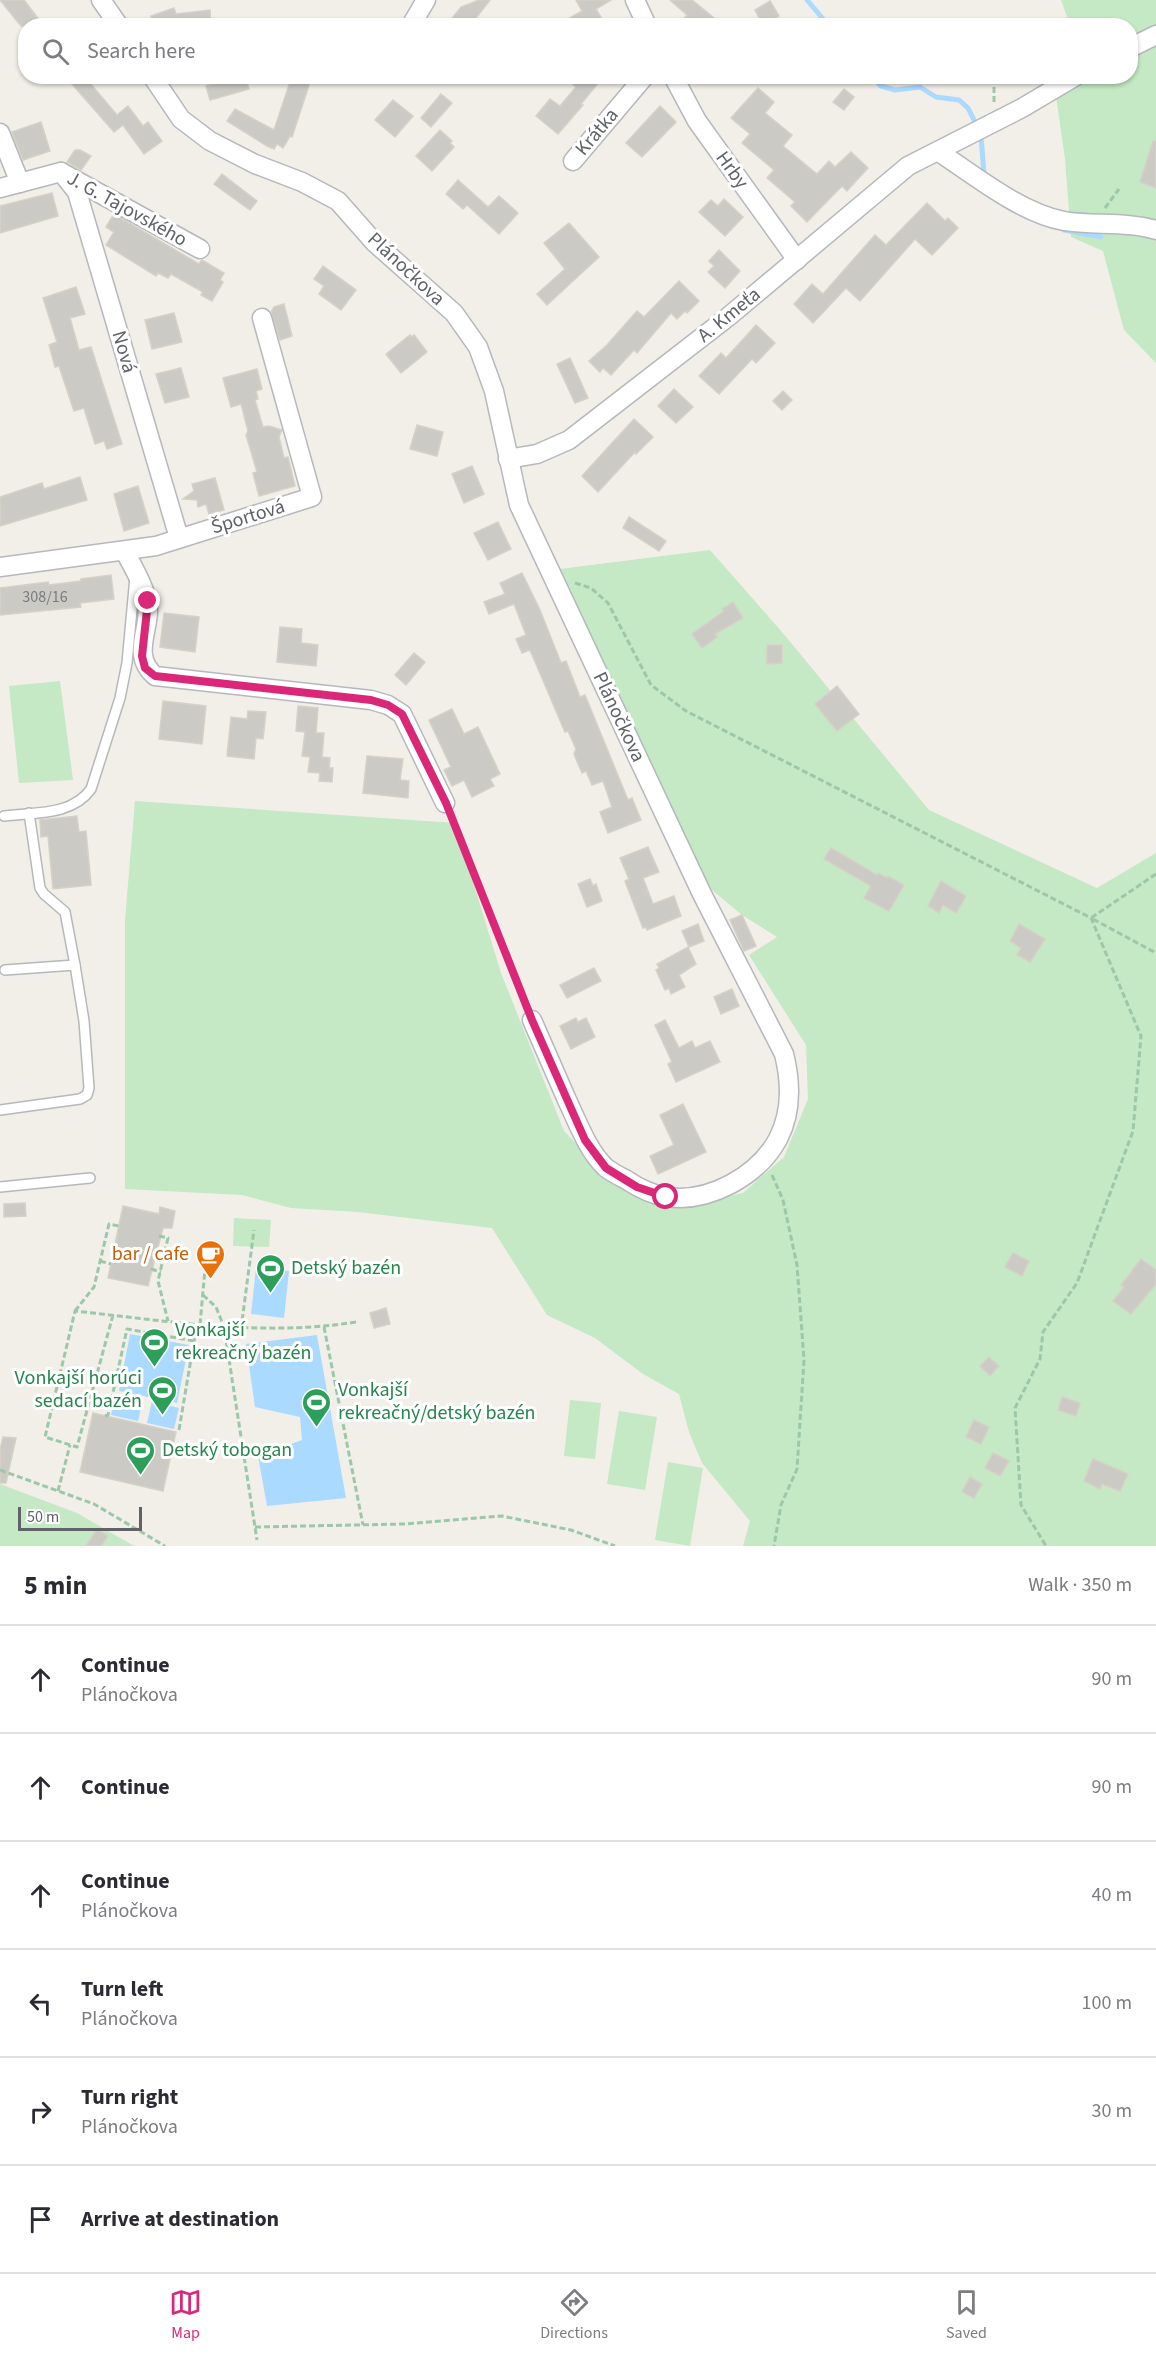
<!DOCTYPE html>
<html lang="en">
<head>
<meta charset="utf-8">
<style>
  :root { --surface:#fff; --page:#f2f2f3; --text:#2b2b33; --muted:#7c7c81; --line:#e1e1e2; --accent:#db2777 }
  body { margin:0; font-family:"Source Sans 3",sans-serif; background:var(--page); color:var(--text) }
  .scale { position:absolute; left:18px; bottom:15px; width:124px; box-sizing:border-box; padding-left:6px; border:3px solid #5f6368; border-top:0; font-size:16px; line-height:21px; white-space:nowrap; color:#5f6368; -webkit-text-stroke:4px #fff; paint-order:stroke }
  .stop { position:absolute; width:18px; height:18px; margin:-14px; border:4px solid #db2777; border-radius:50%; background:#fff }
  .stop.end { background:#db2777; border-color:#fff; box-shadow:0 2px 6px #0008 }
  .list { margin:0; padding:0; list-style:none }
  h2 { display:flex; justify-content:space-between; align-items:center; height:78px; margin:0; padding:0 24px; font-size:26px }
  h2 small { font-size:20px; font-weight:400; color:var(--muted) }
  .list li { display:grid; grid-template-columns:39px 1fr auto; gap:18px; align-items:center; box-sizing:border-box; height:108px; padding:0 24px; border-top:2px solid var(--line) }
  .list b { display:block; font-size:22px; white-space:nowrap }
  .list p { margin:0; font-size:20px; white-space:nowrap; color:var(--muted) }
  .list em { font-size:20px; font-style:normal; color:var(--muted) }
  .icon { flex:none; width:33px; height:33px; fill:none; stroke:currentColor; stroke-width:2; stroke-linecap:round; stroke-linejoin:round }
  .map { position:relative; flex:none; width:1156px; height:1546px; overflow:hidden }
  .search { position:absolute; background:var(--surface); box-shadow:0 2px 4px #0004; left:18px; right:18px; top:18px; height:66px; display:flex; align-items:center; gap:15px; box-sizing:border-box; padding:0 21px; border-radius:24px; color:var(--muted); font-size:22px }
  .sheet { height:726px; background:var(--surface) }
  nav { display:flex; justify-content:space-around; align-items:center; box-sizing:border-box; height:84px; border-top:2px solid var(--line); background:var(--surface); font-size:16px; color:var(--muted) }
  nav a { display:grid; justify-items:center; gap:3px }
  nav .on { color:var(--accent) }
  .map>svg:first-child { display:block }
</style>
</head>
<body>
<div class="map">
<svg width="1156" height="1546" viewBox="0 0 1156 1546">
  <rect width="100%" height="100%" fill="#f1efe8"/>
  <g fill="#c5e8c5">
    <path d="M1061,0H1156V363L1124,330L1103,251L1071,237L1065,159L1054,82L1061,77L1130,76V26L1070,25Z"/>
    <path d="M710,550L782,632L929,810L1097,888L1156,853V1546H743L750,1521L702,1463L689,1432L679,1394L643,1374L595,1338L547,1315L492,1228L358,1212L291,1208L242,1195L125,1189V920L135,801L455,823L501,973L564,1131L615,1185L683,1206L743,1193L784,1157L808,1099L806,1045L749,955L777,937L742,915L706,885L560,569Z"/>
    <path d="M60,681L73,780L19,783L9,686Z"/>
    <path d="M234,1218L271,1220L269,1247L233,1246Z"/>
    <path d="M570,1400L601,1403L595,1459L564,1456Z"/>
    <path d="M619,1411L657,1417L645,1490L607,1484Z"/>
    <path d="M668,1462L703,1468L690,1546L655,1540Z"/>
    <path d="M0,1484L77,1513L134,1546H0Z"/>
  </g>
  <g fill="#aadaff">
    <path d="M256,1268L289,1271L284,1318L251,1314Z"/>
    <path d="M130,1334L189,1345L177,1403L119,1391Z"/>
    <path d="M317,1335L346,1498L267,1506L258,1456L302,1440L300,1417L255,1407L246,1344Z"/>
    <path d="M116,1394L143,1399L138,1421L111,1415Z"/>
    <path d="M152,1401L179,1408L174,1429L147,1423Z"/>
  </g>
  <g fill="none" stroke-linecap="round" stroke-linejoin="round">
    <g stroke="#aadaff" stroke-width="5">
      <path d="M807,0L829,26"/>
      <path d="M871,76L881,86L895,90L920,87L936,97L959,100L968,108L976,124"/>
      <path d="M981,136L984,174"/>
      <path d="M1064,230L1101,237"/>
    </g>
  </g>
  <g fill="#cccac5" stroke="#d6d1c6" stroke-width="1.5">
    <path d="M0,0H24L44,26H21Z"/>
    <path d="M479,0H490L476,18L484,26H446L461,7Z"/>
    <path d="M576,0H611L596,9L602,19L591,26H556L582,11Z"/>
    <path d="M670,0H692L724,26H678L687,15Z"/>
    <path d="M770,1L779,16L763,25L755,10Z"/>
    <path d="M174,8L176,14L210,10L211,26H152L151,16Z"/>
    <path d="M65,76H84L117,115L128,106L143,126L148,122L162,141L144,154L123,125L114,132Z"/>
    <path d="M239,76H245L249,89L210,100L206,86Z"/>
    <path d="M292,76H312L292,137L290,136L283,148L277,144L274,149L267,146L227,121L235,109L274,130Z"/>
    <path d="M562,76H604L581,104L583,105L558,134L536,116L550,99L560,106L576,87Z"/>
    <path d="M758,88L774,102L765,113L792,135L783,146L817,174L829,161L835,167L851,152L868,168L847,191L842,186L807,222L791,206L795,202L767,178L774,170L742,143L750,134L731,118Z"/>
    <path d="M844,89L854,97L844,110L833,102Z"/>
    <path d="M441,94L452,103L431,127L421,118Z"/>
    <path d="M393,100L413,116L395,137L375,120Z"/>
    <path d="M660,106L676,122L642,157L626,143Z"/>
    <path d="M41,122L50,151L23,160L12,132Z"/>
    <path d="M440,130L452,141L450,143L454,147L432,171L416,156Z"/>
    <path d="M1153,141H1156V188L1140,182Z"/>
    <path d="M75,150H80L91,156L81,170L67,162Z"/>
    <path d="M222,174L257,201L250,210L214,184Z"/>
    <path d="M458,180L488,207L499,196L518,213L499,234L467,205L463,209L446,194Z"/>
    <path d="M52,193L58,216L0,233V206Z"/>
    <path d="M724,199L743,217L725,236L699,212L711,200L718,206Z"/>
    <path d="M927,203L945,221L948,218L958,228L932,255L915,239L860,301L846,288L813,323L794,304L812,284L823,294L875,235L886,245Z"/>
    <path d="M114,214L199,264L202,260L224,273L220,280L223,282L212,301L201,295L203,292L171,274L168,278L158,273L156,276L106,245L114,232L106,227Z"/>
    <path d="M569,223L599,257L547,305L537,294L565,269L544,243Z"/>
    <path d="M719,250L740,271L725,288L708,272L714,266L709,261Z"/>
    <path d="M323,266L356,290L341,310L319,294L324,286L314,279Z"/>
    <path d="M679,281L699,301L687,313L685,311L677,319L671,313L637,353L634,350L611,375L603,368L600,372L589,361L607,345L637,311L644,317Z"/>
    <path d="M76,287L85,314L70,318L79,350L91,347L122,444L107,449L104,441L95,444L84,408L74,411L59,366L55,367L49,345L57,342L43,298Z"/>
    <path d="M284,304L292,336L280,340L271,312L274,307Z"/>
    <path d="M174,313L182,342L152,349L145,320Z"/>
    <path d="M756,325L775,343L756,363L752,359L719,394L699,376L721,353L726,358Z"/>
    <path d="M410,335L412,337L414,335L427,352L401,373L386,354Z"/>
    <path d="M570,358L588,398L575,403L557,364Z"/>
    <path d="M181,368L189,397L165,403L156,374Z"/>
    <path d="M257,369L262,389L256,391L258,399L255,400L263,427L269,426L282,430L279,437L284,458L288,457L295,486L259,496L253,473L257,472L246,435L248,431L241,404L231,407L223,378Z"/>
    <path d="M674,389L693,407L676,423L658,406Z"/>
    <path d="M783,391L792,400L782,410L773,401Z"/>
    <path d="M634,419L653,437L636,454L635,452L598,492L582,476Z"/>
    <path d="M417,425L443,432L437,456L410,449Z"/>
    <path d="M472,466L484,494L464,503L452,474Z"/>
    <path d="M80,477L87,500L0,526V497L42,483L44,489Z"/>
    <path d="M215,478L224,510L209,514L206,504L198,507L197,500L183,499L194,491L192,484Z"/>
    <path d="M138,486L149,523L124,531L114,494Z"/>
    <path d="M629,517L666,541L659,551L623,528Z"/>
    <path d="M498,522L511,549L488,560L474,533Z"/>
    <path d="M522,573L540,610L561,663L566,661L580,697L585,695L628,800L632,798L641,820L608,833L600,812L612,807L603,781L592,785L586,771L582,773L574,754L576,749L568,731L565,732L530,650L522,653L516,639L526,635L514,604L489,614L484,602L505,594L500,583Z"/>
    <path d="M111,575L114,599L80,603L81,607L0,615V588L48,582L49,585L81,581V579Z"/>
    <path d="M733,602L743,618L715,634L717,637L702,648L692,634L724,611L722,609Z"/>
    <path d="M164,613L199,617L195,652L160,647Z"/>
    <path d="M280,627L302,629L301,643L318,645L316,666L277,662Z"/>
    <path d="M767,645H782V663L767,664Z"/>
    <path d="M414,653L425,662L406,685L395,675Z"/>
    <path d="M837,686L859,714L837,731L815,704Z"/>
    <path d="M163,701L206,706L202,744L159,739Z"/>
    <path d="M298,706L318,708L316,733H324L322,757L330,758L329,768H333L332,782L319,781L320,773L308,772L310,757L302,756L305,732L296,731Z"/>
    <path d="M452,709L464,734L478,727L500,774L490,779L494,786L472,797L464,780L452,786L444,770L451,767L429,720Z"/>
    <path d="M248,711L266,712L263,739L256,738L254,759L227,756L231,717L247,719Z"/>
    <path d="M367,756L403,759L400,780L409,781L408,798L363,793Z"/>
    <path d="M77,816L79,832L86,831L91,885L53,889L48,836L41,837L40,820Z"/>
    <path d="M648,847L659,872L643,878L653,904L674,896L681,916L647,930L646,927L643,928L625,881L629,879L620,858Z"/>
    <path d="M831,848L877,875L878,873L887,878L888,876L904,885L889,911L864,898L871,886L824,859Z"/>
    <path d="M590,879L593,886L596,884L602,901L587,907L578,884Z"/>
    <path d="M941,881L966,896L956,913L943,905L939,913L928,906Z"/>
    <path d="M742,915L756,946L744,951L730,920Z"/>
    <path d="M698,924L704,941L689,947L682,931Z"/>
    <path d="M1019,924L1045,939L1030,962L1017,955L1021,948L1010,941Z"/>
    <path d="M688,947L696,964L679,975L685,987L671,994L669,988L665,990L656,970L659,968L657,964Z"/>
    <path d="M594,968L601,981L567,998L560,985Z"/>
    <path d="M732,989L739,1006L721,1014L714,997Z"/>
    <path d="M576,1018L578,1022L586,1018L595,1037L571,1049L560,1026Z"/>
    <path d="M665,1020L679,1048L692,1041L695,1048L710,1041L720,1062L676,1082L668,1064L672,1062L655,1025Z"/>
    <path d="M683,1104L706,1152L658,1174L650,1156L674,1145L660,1115Z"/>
    <path d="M25,1203L26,1216L4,1217V1204Z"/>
    <path d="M123,1206L159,1214L160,1207L175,1211L172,1228H163L148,1286L108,1278Z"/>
    <path d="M1013,1253L1029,1261L1022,1276L1005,1267Z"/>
    <path d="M1141,1259L1156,1270V1284L1131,1314L1113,1301L1124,1287L1121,1285Z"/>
    <path d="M386,1308L390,1324L374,1328L370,1313Z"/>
    <path d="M989,1357L999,1366L990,1376L980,1366Z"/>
    <path d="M1062,1397L1080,1403L1076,1416L1058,1410Z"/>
    <path d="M93,1413L176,1432L163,1491L80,1472Z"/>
    <path d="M974,1420L989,1427L981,1444L966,1437Z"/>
    <path d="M3,1437L16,1438L6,1483H0V1450Z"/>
    <path d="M993,1453L1009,1461L1000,1476L985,1468Z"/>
    <path d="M1093,1459L1128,1474L1120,1491L1102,1484L1100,1489L1084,1481Z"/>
    <path d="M970,1477L982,1484L974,1498L962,1492Z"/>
    <path d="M97,1529L108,1536L101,1546H86Z"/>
  </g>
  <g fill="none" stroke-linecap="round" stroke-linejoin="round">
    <defs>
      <g id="lane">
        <path d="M29,813L40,888L44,894L65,912L75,965"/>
        <path d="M4,816C34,812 72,816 91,789L120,698L127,663L135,577"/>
        <path d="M0,1110L80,1099L87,1095L89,1088L84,1021L75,965L5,970"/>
        <path d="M0,1187L90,1178"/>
      </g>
      <g id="street">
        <path d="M101,0L119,26"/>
        <path d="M635,0L647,26"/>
        <path d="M413,22L426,0"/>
        <path d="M1130,48L1156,35"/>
        <path d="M152,76L181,119L210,141L255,164L302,182L338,201L375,243L454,313L478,347L494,391L519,505L702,894L784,1054C791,1082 792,1112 778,1139C758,1176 709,1203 667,1197C653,1195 637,1187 625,1179C619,1176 611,1172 605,1167C587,1149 578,1123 567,1100C555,1073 544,1047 532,1020"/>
        <path d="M673,76L697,121L797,260"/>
        <path d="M0,133L20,183"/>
        <path d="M939,152C975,176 1021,213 1064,221C1094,226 1126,221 1156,230"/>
        <path d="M573,161L645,76"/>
        <path d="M61,172L77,192L179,538"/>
        <path d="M0,188L61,172L200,249"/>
        <path d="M508,459L537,454L569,440L728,317L908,166L1022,108L1076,76"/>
        <path d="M125,552C133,567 143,583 147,600C153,627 129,654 155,676L371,700L388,705L402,714L445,803"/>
        <path d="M0,567L156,546L312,497L262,318"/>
      </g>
    </defs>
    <use href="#lane" stroke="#b5b8bc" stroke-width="12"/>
    <use href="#street" stroke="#b5b8bc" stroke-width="21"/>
    <g stroke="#9cc7a9" stroke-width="3" stroke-dasharray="6 3" stroke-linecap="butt">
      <path d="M994,87V104"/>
      <path d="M1105,208L1119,189"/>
      <path d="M575,583L591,588L608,603L651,685L686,711L1091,918L1141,1036L1133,1131L1077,1283L1043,1332L1040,1359L1015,1408L1021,1505L1046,1546"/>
      <path d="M452,819L526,1005"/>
      <path d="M1156,874L1091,918L1156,953"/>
      <path d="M772,1175L783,1200L797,1265L804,1360L797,1469L781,1505L774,1546"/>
      <path d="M159,1236L168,1238L158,1281L168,1321"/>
      <path d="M100,1261L111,1264"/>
      <path d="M151,1269L161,1272"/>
      <path d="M203,1295L216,1307L224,1327L257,1540"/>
      <path d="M75,1311L94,1287L109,1224L119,1226"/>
      <path d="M113,1315L77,1447L45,1437L75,1311C168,1321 262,1337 356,1322"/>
      <path d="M324,1327L363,1525"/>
      <path d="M241,1329L254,1230"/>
      <path d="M105,1416L108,1415L127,1329L194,1341"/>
      <path d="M179,1430L194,1341L200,1325L205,1269"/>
      <path d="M0,1470L94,1504L165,1546"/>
      <path d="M58,1491L70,1445"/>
      <path d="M255,1527L405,1524L502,1516L571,1530L615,1546"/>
    </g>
    <use href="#lane" stroke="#fff" stroke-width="9"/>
    <use href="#street" stroke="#fff" stroke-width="18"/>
  </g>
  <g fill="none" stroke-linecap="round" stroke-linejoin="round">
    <path stroke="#db2777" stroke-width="8" d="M148,601L142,656L145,668L155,676L371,700L388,705L402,714L446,803L532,1020L585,1140L606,1168L637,1187L666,1197"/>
  </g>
  <defs>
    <symbol id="cafe-pin" viewBox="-11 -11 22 30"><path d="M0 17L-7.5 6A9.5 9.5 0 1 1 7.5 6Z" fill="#e8710a" stroke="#fff"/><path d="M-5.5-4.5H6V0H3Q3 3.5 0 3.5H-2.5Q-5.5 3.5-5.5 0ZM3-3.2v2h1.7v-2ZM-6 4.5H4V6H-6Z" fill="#fff"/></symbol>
    <symbol id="stadium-pin" viewBox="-11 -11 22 30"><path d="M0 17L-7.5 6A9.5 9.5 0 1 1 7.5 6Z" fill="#2e9e5b" stroke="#fff"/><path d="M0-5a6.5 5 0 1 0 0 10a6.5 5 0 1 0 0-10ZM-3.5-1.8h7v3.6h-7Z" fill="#fff"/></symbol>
  </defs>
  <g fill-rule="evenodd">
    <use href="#cafe-pin" x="194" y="1238" width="33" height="45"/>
    <use href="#stadium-pin" x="254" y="1252" width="33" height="45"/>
    <use href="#stadium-pin" x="138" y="1326" width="33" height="45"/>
    <use href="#stadium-pin" x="146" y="1374" width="33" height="45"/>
    <use href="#stadium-pin" x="300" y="1386" width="33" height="45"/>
    <use href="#stadium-pin" x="124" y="1434" width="33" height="45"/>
  </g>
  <g text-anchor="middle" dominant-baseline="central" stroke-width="6" stroke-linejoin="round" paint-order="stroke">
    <g font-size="16" fill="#7a7d7f">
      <text x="45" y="597">308/16</text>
    </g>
    <g font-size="20" fill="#5f6368" stroke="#fff">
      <text transform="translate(597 132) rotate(-50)">Krátka</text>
      <text transform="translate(732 170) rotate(54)">Hrby</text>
      <text transform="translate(127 209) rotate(29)">J. G. Tajovského</text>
      <text transform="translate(406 269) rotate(43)">Plánočkova</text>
      <text transform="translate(729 315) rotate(-39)">A. Kmeťa</text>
      <text transform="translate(124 352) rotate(74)">Nová</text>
      <text transform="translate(248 517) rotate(-17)">Športová</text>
      <text transform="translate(619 717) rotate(65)">Plánočkova</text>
    </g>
    <g font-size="20" fill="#c56008" stroke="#fff" text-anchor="end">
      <text x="189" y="1254">bar / cafe</text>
    </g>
    <g font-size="20" fill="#27864d" stroke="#fff" text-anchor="start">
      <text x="291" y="1268">Detský bazén</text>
      <text x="175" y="1330">Vonkajší<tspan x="175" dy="23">rekreačný bazén</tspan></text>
      <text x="142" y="1378" text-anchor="end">Vonkajší horúci<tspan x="142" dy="23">sedací bazén</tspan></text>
      <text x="338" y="1390">Vonkajší<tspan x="338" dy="23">rekreačný/detský bazén</tspan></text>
      <text x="162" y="1450">Detský tobogan</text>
    </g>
  </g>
</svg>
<div class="scale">50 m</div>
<div class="stop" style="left:666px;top:1197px"></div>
<div class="stop end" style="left:148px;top:601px"></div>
<div class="search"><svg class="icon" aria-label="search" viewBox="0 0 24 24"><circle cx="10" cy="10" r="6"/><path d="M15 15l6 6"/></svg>Search here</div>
</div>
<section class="sheet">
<h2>5 min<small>Walk · 350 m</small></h2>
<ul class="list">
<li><svg class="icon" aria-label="ahead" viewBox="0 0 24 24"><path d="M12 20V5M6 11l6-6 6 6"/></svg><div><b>Continue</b><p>Plánočkova</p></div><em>90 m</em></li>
<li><svg class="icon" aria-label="ahead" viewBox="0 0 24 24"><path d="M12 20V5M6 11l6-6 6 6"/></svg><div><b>Continue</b></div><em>90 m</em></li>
<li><svg class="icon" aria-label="ahead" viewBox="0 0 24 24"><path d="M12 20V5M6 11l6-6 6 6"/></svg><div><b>Continue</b><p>Plánočkova</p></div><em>40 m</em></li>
<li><svg class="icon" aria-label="left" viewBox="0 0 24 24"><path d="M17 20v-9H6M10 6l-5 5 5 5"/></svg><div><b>Turn left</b><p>Plánočkova</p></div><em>100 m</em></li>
<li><svg class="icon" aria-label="right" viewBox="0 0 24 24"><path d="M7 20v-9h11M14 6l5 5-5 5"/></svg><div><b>Turn right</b><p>Plánočkova</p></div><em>30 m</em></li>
<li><svg class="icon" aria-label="arrive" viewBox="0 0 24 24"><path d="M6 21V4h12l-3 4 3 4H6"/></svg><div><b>Arrive at destination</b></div></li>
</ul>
</section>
<nav>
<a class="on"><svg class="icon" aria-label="map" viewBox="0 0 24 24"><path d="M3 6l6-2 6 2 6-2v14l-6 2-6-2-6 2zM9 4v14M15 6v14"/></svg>Map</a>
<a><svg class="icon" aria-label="directions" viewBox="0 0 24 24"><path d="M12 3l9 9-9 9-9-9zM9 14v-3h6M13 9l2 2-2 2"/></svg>Directions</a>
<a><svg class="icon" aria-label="saved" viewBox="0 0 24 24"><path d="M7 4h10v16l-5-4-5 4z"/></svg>Saved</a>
</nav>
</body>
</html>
